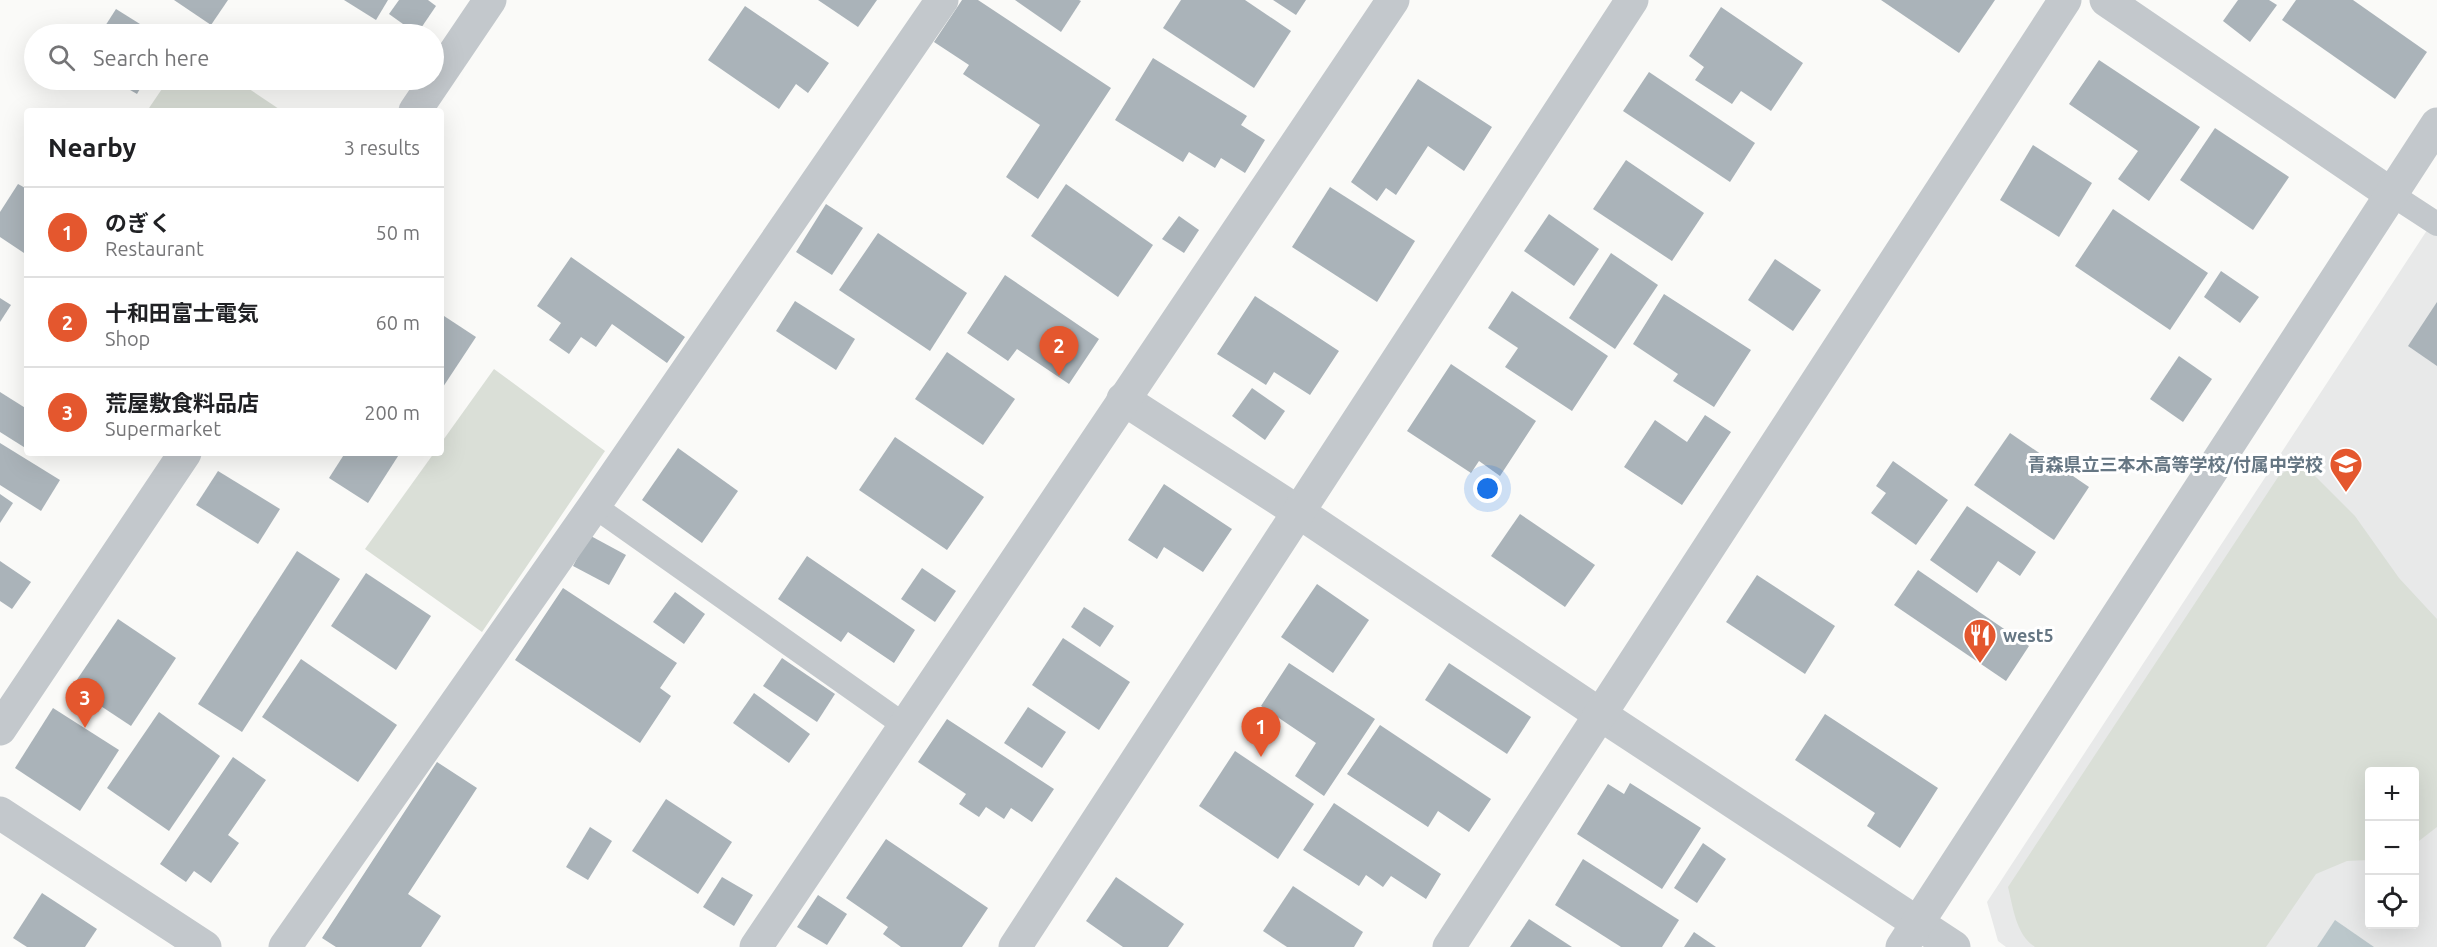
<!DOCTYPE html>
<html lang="en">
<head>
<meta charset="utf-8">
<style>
  :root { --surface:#fff; --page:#f6f6f6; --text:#202124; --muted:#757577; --line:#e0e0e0; --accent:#e4572e }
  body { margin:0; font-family:Ubuntu,"Noto Sans JP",sans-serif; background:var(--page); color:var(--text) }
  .controls { position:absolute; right:18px; bottom:18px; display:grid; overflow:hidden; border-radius:6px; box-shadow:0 6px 24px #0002 }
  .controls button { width:54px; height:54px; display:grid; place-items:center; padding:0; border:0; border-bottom:2px solid var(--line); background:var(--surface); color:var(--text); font:30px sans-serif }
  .you { position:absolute; left:1488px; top:489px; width:21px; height:21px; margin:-15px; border:4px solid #fff; border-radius:50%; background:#1a73e8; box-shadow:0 0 0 9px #1a73e833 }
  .badge { display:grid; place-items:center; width:39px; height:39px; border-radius:50%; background:var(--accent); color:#fff; font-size:20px; font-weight:700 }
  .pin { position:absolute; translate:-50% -50px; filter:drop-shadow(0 2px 3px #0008) }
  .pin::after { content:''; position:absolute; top:32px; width:21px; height:18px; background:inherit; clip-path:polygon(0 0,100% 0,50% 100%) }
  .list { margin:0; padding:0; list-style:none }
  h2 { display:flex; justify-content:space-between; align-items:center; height:78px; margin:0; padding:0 24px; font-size:26px }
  h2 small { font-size:20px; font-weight:400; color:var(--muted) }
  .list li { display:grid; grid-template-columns:39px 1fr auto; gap:18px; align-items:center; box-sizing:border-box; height:90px; padding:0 24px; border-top:2px solid var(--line) }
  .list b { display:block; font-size:22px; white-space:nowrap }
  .list p { margin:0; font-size:20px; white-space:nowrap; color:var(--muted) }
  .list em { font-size:20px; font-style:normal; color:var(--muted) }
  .icon { flex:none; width:33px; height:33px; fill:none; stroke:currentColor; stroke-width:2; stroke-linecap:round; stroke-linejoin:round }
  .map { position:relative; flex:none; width:2437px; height:947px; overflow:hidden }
  .search { position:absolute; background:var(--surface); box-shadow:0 6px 24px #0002; left:24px; top:24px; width:420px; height:66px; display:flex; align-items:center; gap:15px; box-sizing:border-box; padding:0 21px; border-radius:33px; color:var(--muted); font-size:22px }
  .panel { position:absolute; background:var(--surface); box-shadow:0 6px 24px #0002; left:24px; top:108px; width:420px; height:348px; border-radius:6px }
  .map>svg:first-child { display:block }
</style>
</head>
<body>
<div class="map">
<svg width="2437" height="947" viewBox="0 0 2437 947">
  <rect width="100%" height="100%" fill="#fafaf8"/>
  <path fill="#e8e9e9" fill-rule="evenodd" d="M2437,215V947H2006L1998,941L1987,902ZM2370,772H2414V924H2370Z"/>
  <g fill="#dadfd7">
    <path d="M168,80H236L282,111H147Z"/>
    <path d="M494,369L605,451L482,632L365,549L434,453H441V443Z"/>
    <path d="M2303,464L2355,516L2399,578L2437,619V827L2415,844L2414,772H2370L2369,860L2347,861L2316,874L2266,947H2035C2016,935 2013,907 2008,887L2280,474Z"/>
  </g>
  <path fill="#bbc7cb" d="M2335,920L2374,947H2317Z"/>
  <g fill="#aab3b9">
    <path d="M174,0H228L211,25Z"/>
    <path d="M344,0H388L376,20Z"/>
    <path d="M399,0H428L436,6L417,34L389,14Z"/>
    <path d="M818,0H877L858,27Z"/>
    <path d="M962,0H978L1111,88L1038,199L1006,177L1040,125L963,74L969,65L934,42Z"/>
    <path d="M1015,0H1079L1081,1L1061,32Z"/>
    <path d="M1181,0H1245L1291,31L1254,88L1163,28Z"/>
    <path d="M1273,0H1306L1296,15Z"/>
    <path d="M1881,0H1995L1959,53Z"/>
    <path d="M2238,0H2269L2277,5L2250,42L2223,21Z"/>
    <path d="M2296,0H2353L2427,52L2395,99L2282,20Z"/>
    <path d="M745,6L829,63L808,93L796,84L779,109L708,60Z"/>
    <path d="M1721,7L1803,63L1771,111L1741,91L1732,104L1695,80L1704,67L1689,56Z"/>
    <path d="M116,9L156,34H100Z"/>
    <path d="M1153,58L1247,116L1241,125L1265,140L1245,173L1221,158L1215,168L1189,152L1183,162L1115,120Z"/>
    <path d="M2099,60L2200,127L2149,201L2118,179L2138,151L2069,104Z"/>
    <path d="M1649,72L1755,143L1730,182L1623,111Z"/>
    <path d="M1418,79L1492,127L1464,171L1428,146L1396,195L1386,188L1377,201L1351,182Z"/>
    <path d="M113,80H145L137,94Z"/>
    <path d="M2215,128L2289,177L2253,230L2180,180Z"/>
    <path d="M2033,145L2092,183L2059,237L2000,200Z"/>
    <path d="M1626,160L1704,213L1672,261L1593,209Z"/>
    <path d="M18,184L27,189V255L0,237V212Z"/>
    <path d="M1066,184L1153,245L1118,297L1031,236Z"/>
    <path d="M1330,187L1415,241L1377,302L1292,247Z"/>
    <path d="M826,204L863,228L832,275L796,252Z"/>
    <path d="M2113,209L2208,273L2170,330L2075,266Z"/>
    <path d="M1549,214L1599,249L1574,286L1524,251Z"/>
    <path d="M1179,216L1199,230L1184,253L1162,239Z"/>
    <path d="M878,233L967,293L930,351L839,290Z"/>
    <path d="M1611,253L1658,285L1615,349L1569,318Z"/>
    <path d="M571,257L685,337L667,363L612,324L596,347L581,337L569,354L549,340L561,323L537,306Z"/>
    <path d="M1775,259L1821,290L1793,331L1748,300Z"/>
    <path d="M2221,271L2259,297L2240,323L2204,297Z"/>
    <path d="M1005,275L1099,339L1069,384L1017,349L1008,361L967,333Z"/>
    <path d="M1512,291L1608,356L1572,411L1505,367L1518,348L1488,328Z"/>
    <path d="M1664,294L1751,350L1714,407L1673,381L1678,374L1633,344Z"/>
    <path d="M1255,296L1339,351L1310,395L1274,372L1266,385L1217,354Z"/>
    <path d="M0,298L11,305L0,322Z"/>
    <path d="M795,301L855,339L836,370L776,331Z"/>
    <path d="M2437,302V366L2408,346Z"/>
    <path d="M441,314L476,337L441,390Z"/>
    <path d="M947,352L1015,399L983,445L915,399Z"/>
    <path d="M2179,356L2212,379L2183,422L2150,399Z"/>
    <path d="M1451,364L1536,421L1500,476L1479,461L1471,473L1407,431Z"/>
    <path d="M1252,388L1285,411L1265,440L1232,416Z"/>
    <path d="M0,392L27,409V449L0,432Z"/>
    <path d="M1705,415L1731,432L1682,505L1624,467L1655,420L1687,442Z"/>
    <path d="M2010,433L2089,487L2054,540L1974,485Z"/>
    <path d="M895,437L984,497L947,550L859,490Z"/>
    <path d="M0,443L60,480L41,511L0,485Z"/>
    <path d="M678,448L738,491L702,543L642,500Z"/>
    <path d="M345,453H400L368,503L329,478Z"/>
    <path d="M1893,461L1948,500L1916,545L1871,513L1886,493L1876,486Z"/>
    <path d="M218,471L280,509L258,544L196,505Z"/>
    <path d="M1164,484L1232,529L1203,572L1164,547L1157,559L1128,540Z"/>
    <path d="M0,494L13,503L0,523Z"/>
    <path d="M1967,506L2036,552L2020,576L1998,561L1977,593L1930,560Z"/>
    <path d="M1520,514L1595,565L1565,607L1491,556Z"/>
    <path d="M589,535L626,555L609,585L573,566Z"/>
    <path d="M297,551L340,579L242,732L198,704Z"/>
    <path d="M807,556L915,630L894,663L848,632L841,642L778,599Z"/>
    <path d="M0,561L31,582L12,609L0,601Z"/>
    <path d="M922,568L956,591L935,622L901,599Z"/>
    <path d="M1918,570L2029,646L2006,681L1894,605Z"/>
    <path d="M366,573L431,616L396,670L331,626Z"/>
    <path d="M1757,575L1835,626L1805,674L1726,622Z"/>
    <path d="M1317,584L1369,620L1333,673L1281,637Z"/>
    <path d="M563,588L677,663L660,688L671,696L640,743L515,660Z"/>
    <path d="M675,592L705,614L684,644L653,622Z"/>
    <path d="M1084,607L1114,626L1100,647L1071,627Z"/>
    <path d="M118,619L176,658L131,726L72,687Z"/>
    <path d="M1063,638L1130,682L1099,730L1032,685Z"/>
    <path d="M782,658L835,694L817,722L763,686Z"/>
    <path d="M301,659L397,725L358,782L262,717Z"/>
    <path d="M1289,663L1375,719L1324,796L1295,776L1316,743L1261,706Z"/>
    <path d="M1449,663L1531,717L1507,754L1425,700Z"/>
    <path d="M754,693L810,734L789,763L733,723Z"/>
    <path d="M1028,707L1066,732L1042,768L1004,743Z"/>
    <path d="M53,708L119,750L80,811L15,768Z"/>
    <path d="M159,712L220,756L169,831L107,788Z"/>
    <path d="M1825,714L1938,788L1900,848L1867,826L1875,813L1795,760Z"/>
    <path d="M947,719L1054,789L1032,822L1011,808L1004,819L986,807L979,817L959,804L966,794L918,762Z"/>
    <path d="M1380,725L1491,799L1469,832L1438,811L1428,827L1347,774Z"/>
    <path d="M1235,751L1314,804L1278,859L1199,806Z"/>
    <path d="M233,757L266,780L228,835L239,843L211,883L194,871L186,882L160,864Z"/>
    <path d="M437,762L477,788L408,894L441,916L421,947H336L322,938Z"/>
    <path d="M1630,783L1701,828L1662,889L1577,834L1608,784L1624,794Z"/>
    <path d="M666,799L732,842L698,894L632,851Z"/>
    <path d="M1334,803L1441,874L1426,899L1391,876L1383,887L1366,875L1359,886L1303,850Z"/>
    <path d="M590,827L612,841L588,880L566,867Z"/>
    <path d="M886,839L988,908L962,947H901L883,934L888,927L846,898Z"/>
    <path d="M1703,843L1726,859L1697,903L1674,888Z"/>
    <path d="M1583,859L1679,920L1662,947H1621L1555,905Z"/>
    <path d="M722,877L753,895L734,926L703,907Z"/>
    <path d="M1116,877L1184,924L1168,947H1123L1086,921Z"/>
    <path d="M1293,886L1363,932L1354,947H1287L1263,931Z"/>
    <path d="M42,893L97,929L85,947H27L13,938Z"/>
    <path d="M818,895L847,914L827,945L797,927Z"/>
    <path d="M1529,919L1572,947H1510Z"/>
    <path d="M1694,932L1716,947H1684Z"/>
  </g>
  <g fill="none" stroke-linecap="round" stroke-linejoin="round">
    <g stroke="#c3c8cc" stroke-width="24">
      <path d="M2391,194L2437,224"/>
      <path d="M594,506L904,725"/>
    </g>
    <g stroke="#c3c8cc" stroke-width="33">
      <path d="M2106,0L2391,194"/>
      <path d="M415,111L490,0"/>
      <path d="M1123,399L1297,511L1601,715L1954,947"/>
      <path d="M0,729L185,453"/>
      <path d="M0,813L205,947"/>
      <path d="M285,947L594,506L942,0"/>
      <path d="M756,947L1393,0"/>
      <path d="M1449,947L2065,0"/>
      <path d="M1902,947L2437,124"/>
    </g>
    <path stroke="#c3c8cc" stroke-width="33" d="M1015,947L1632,0"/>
  </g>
  <defs>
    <symbol id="school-pin" viewBox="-11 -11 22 30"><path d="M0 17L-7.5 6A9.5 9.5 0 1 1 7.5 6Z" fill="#e4572e" stroke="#fff"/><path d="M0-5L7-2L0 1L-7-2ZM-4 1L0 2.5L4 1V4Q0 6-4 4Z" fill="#fff"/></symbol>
    <symbol id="restaurant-pin" viewBox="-11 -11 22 30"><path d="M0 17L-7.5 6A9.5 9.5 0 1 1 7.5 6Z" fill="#e4572e" stroke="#fff"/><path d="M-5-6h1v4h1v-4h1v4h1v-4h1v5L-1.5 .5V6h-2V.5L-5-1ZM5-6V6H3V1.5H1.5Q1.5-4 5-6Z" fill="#fff"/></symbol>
  </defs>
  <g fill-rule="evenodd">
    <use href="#school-pin" x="2327" y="445" width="38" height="52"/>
    <use href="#restaurant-pin" x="1961" y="616" width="38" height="52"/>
  </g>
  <g text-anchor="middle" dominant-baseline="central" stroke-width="6" stroke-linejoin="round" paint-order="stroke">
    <g font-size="18" font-weight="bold" fill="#657683" stroke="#fff" text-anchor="end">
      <text x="2323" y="464">青森県立三本木高等学校/付属中学校</text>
      <text x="2003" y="635" text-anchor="start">west5</text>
    </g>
  </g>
</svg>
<div class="controls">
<button>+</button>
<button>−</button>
<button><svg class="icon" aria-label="locate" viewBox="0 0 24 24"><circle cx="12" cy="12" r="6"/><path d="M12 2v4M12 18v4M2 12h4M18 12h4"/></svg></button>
</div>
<div class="you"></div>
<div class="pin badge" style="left:1261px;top:757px">1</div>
<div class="pin badge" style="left:1059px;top:376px">2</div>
<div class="pin badge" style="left:85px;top:728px">3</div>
<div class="search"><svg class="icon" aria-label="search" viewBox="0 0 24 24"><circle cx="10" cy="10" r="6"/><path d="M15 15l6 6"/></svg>Search here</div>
<section class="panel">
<h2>Nearby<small>3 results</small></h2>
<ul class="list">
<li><span class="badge">1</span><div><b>のぎく</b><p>Restaurant</p></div><em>50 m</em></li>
<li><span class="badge">2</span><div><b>十和田富士電気</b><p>Shop</p></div><em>60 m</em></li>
<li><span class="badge">3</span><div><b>荒屋敷食料品店</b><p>Supermarket</p></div><em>200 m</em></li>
</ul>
</section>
</div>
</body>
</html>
